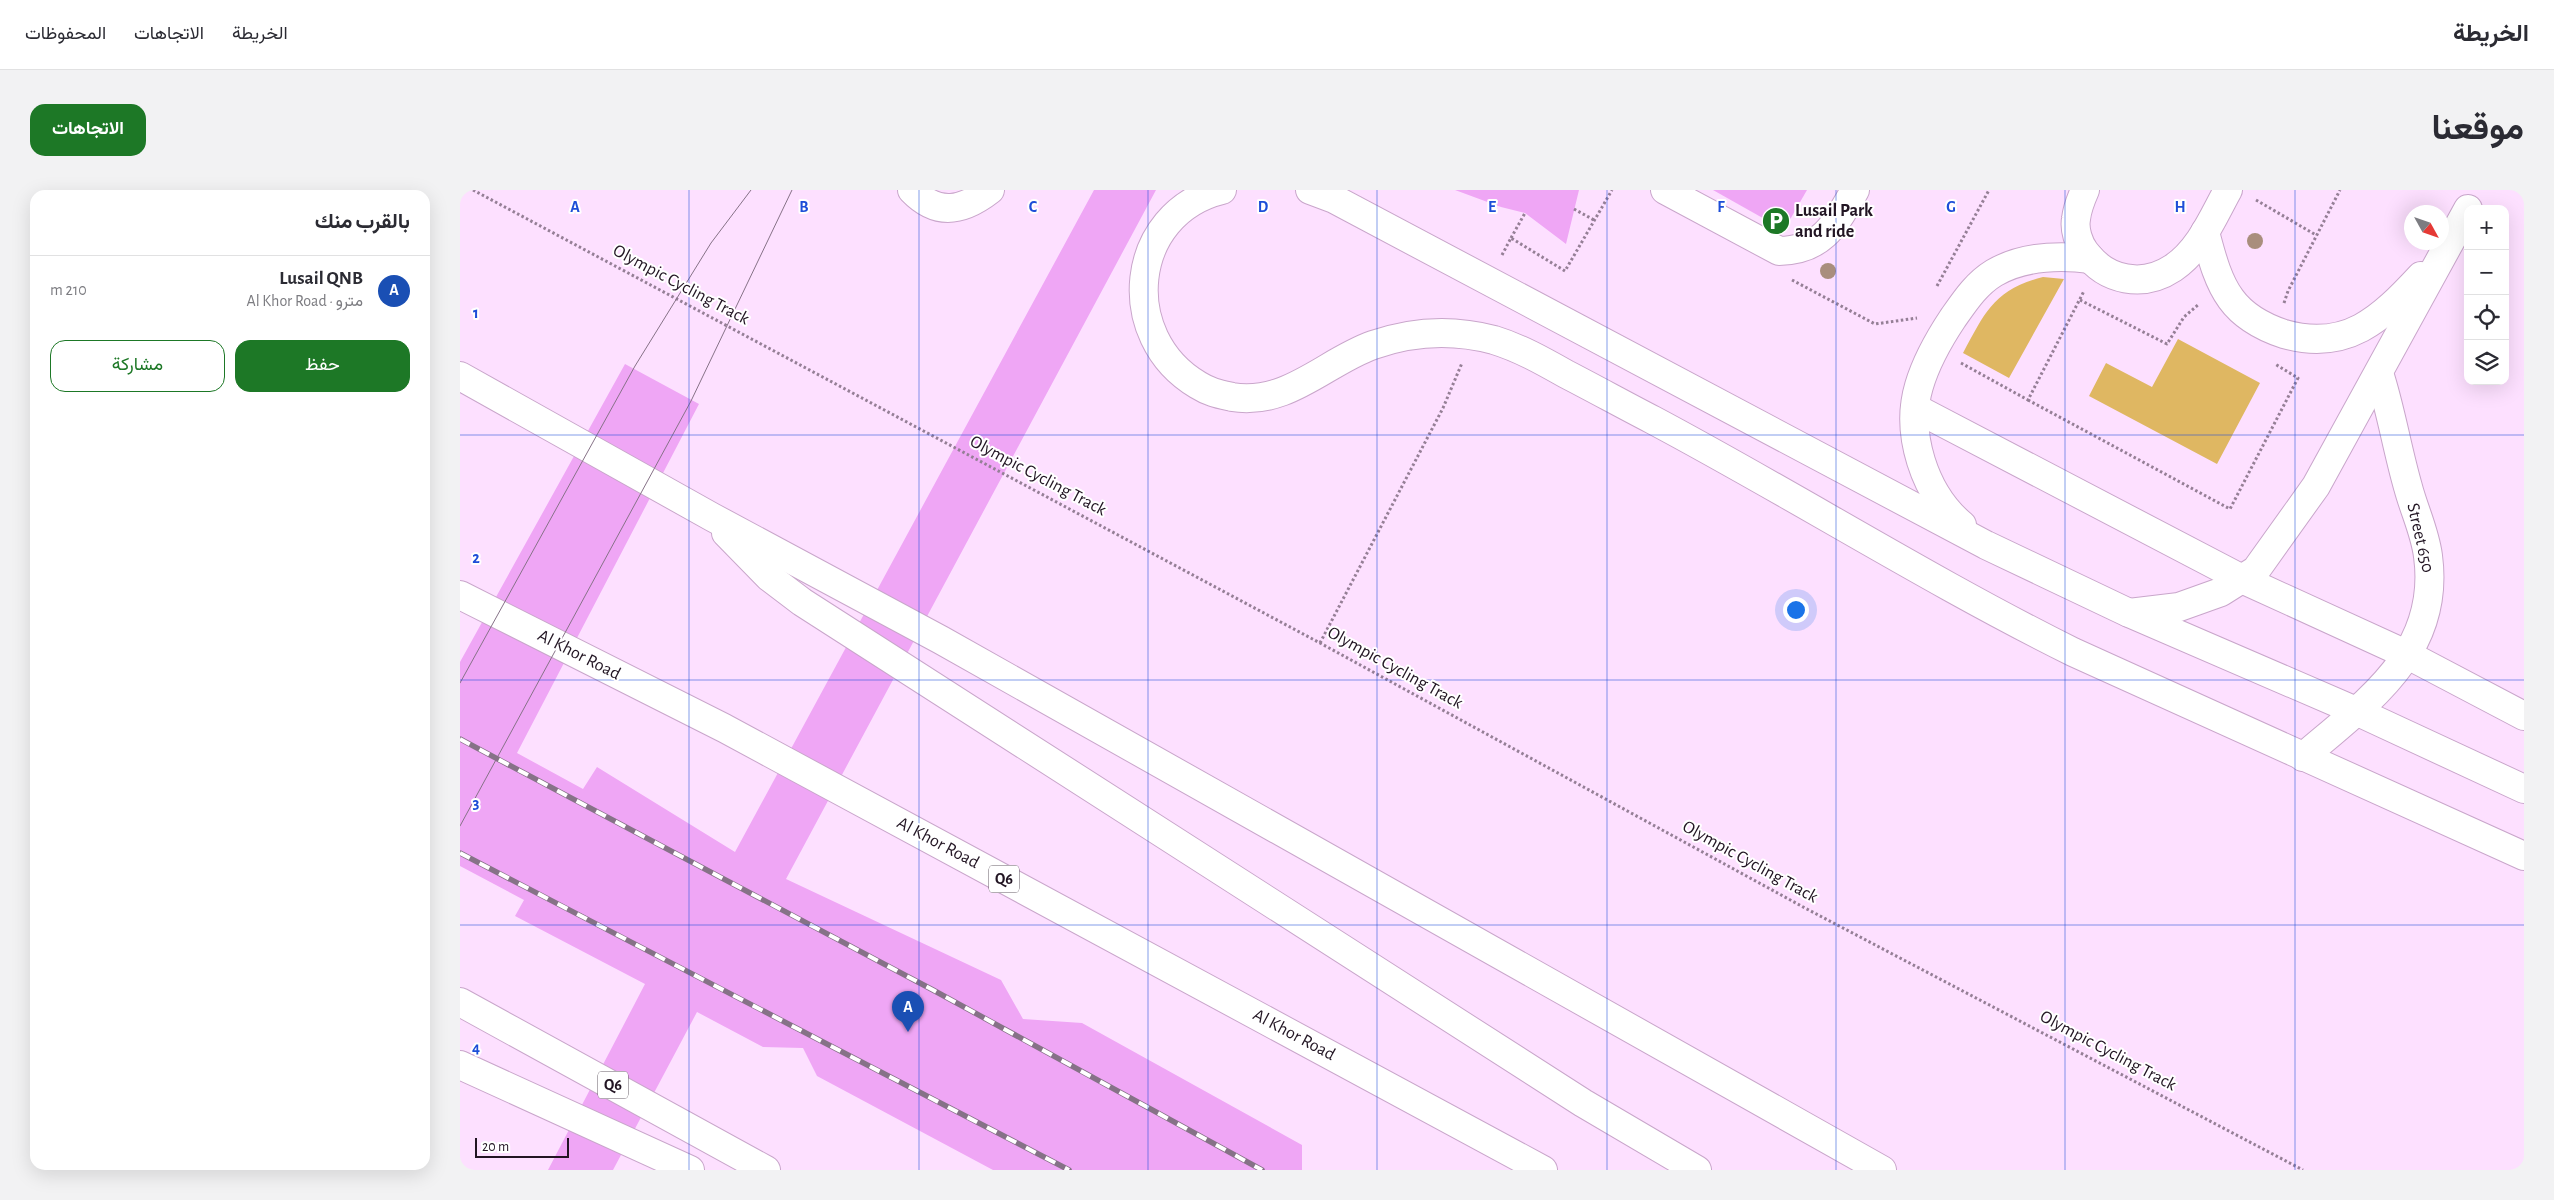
<!DOCTYPE html>
<html lang="ar">
<head>
<meta charset="utf-8">
<style>
  :root { --surface:#fff; --page:#f2f2f3; --text:#2b2b33; --muted:#7c7c81; --line:#e1e1e2; --accent:#1d7826 }
  body { margin:0; font-family:"Alegreya Sans",Vazirmatn,sans-serif; background:var(--page); color:var(--text); direction:rtl }
  .controls { position:absolute; right:15px; top:15px; display:grid; overflow:hidden; border-radius:10px; box-shadow:0 5px 20px #0002 }
  .controls button { width:45px; height:45px; display:grid; place-items:center; padding:0; border:0; border-bottom:1px solid var(--line); background:var(--surface); color:var(--text); font:25px sans-serif }
  .compass { position:absolute; left:1944px; top:15px; width:45px; height:45px; border-radius:50%; background:var(--surface); box-shadow:0 5px 20px #0002; rotate:130deg }
  .scale { position:absolute; left:15px; bottom:12px; width:94px; box-sizing:border-box; padding-left:5px; border:2px solid #221523; border-top:0; font-size:14px; line-height:18px; white-space:nowrap; color:#221523; -webkit-text-stroke:4px #fff; paint-order:stroke }
  .you { position:absolute; left:1335px; top:419px; width:18px; height:18px; margin:-12px; border:4px solid #fff; border-radius:50%; background:#1a73e8; box-shadow:0 0 0 8px #1a73e833 }
  .badge { display:grid; place-items:center; width:32px; height:32px; border-radius:50%; background:var(--accent); color:#fff; font-size:16px; font-weight:700 }
  .pin { position:absolute; translate:-50% -41px; filter:drop-shadow(0 1px 2px #0008) }
  .pin::after { content:''; position:absolute; top:26px; width:18px; height:15px; background:inherit; clip-path:polygon(0 0,100% 0,50% 100%) }
  .list { margin:0; padding:0; list-style:none }
  h2 { display:flex; justify-content:space-between; align-items:center; height:65px; margin:0; padding:0 20px; font-size:21px }
  h2 small { font-size:16px; font-weight:400; color:var(--muted) }
  .list li { display:grid; grid-template-columns:32px 1fr auto; gap:15px; align-items:center; box-sizing:border-box; height:70px; padding:0 20px; border-top:1px solid var(--line) }
  .list b { display:block; font-size:19px; white-space:nowrap }
  .list p { margin:0; font-size:16px; white-space:nowrap; color:var(--muted) }
  .list em { font-size:16px; font-style:normal; color:var(--muted) }
  .actions { display:flex; gap:10px; padding:15px 20px }
  .actions a { flex:1; padding:11px 0; border:1px solid var(--accent); border-radius:15px; text-align:center; font-size:18px; color:var(--accent) }
  .actions .main { background:var(--accent); color:#fff }
  .icon { flex:none; width:28px; height:28px; fill:none; stroke:currentColor; stroke-width:2; stroke-linecap:round; stroke-linejoin:round }
  .map { position:relative; flex:none; width:2064px; height:980px; overflow:hidden; direction:ltr; border-radius:15px }
  header { display:flex; align-items:center; gap:30px; box-sizing:border-box; height:70px; padding:0 25px; background:var(--surface); border-bottom:1px solid var(--line) }
  header strong { font-size:24px }
  nav { display:flex; gap:28px; margin-inline-start:auto; font-size:18px }
  .intro { display:flex; align-items:center; justify-content:space-between; box-sizing:border-box; height:120px; padding:0 30px }
  h1 { margin:0; font-size:35px }
  .button { padding:12px 22px; border-radius:15px; background:var(--accent); color:#fff; font-size:18px; font-weight:700 }
  main { display:flex; gap:30px; padding:0 30px }
  aside { flex:1; background:var(--surface); border-radius:15px; box-shadow:0 5px 20px #0002 }
  .map>svg:first-child { display:block }
</style>
</head>
<body>
<header>
<strong>الخريطة</strong>
<nav><a>الخريطة</a><a>الاتجاهات</a><a>المحفوظات</a></nav>
</header>
<div class="intro"><h1>موقعنا</h1><a class="button">الاتجاهات</a></div>
<main>
<div class="map">
<svg width="2064" height="980" viewBox="0 0 2064 980">
  <rect width="100%" height="100%" fill="#fde0ff"/>
  <g fill="#dfb762">
    <path d="M1583,87L1604,89L1549,188L1503,163C1526,121 1534,100 1583,87Z"/>
    <path d="M1718,149L1800,193L1757,274L1629,206L1646,173L1692,197Z"/>
  </g>
  <g fill="#efa6f5">
    <path d="M634,0H696L326,689L541,790L563,829L622,833L842,955V980H533L357,886L343,858L303,857L237,822L153,980H88L185,794L55,726L64,710L0,676V472L165,174L239,214L57,563L123,599L137,577L275,662Z"/>
    <path d="M995,0H1119L1106,54L1065,23L1041,17Z"/>
    <path d="M1253,0H1347L1324,40Z"/>
  </g>
  <g fill="none" stroke-linecap="round" stroke-linejoin="round">
    <defs>
      <g id="minor">
        <path d="M452,0C478,27 503,21 530,0"/>
        <path d="M762,0C668,23 657,147 738,195C749,202 759,204 772,207C828,216 865,172 913,155C953,141 993,139 1034,150C1060,158 1083,171 1106,184C1135,199 1164,215 1193,230C1334,305 1470,391 1613,462L2064,666"/>
        <path d="M850,0L874,9L1526,355L1669,423L1896,521L2064,599"/>
        <path d="M1205,0L1319,61C1363,60 1375,35 1395,0"/>
        <path d="M1625,0C1621,9 1617,20 1616,29C1614,40 1619,54 1625,62C1646,91 1683,98 1713,78C1740,60 1753,27 1768,0"/>
        <path d="M1745,42C1751,64 1757,90 1771,109C1784,127 1803,137 1824,144C1887,162 1921,129 1961,86"/>
        <path d="M1455,218L1784,390L1948,465L2064,526"/>
        <path d="M1502,335C1464,303 1445,243 1459,196C1466,172 1479,149 1493,128C1505,111 1516,94 1534,83C1563,66 1598,65 1631,69"/>
        <path d="M1669,423L1719,417L1761,402L1796,380L1856,296L2008,19"/>
        <path d="M1843,567C1908,511 1981,462 1968,366C1965,342 1954,320 1948,297C1937,259 1931,220 1919,183"/>
      </g>
      <g id="highway">
        <path d="M0,186L252,327L481,450L1422,980"/>
        <path d="M266,343L309,387L342,412L1123,913L1237,980"/>
        <path d="M0,405L264,538L1083,980"/>
        <path d="M0,812L306,980"/>
        <path d="M0,875L230,980"/>
      </g>
    </defs>
    <use href="#minor" stroke="#c9a6cb" stroke-width="30"/>
    <use href="#highway" stroke="#c9a6cb" stroke-width="30"/>
    <g stroke="#957f96" stroke-width="3" stroke-dasharray="2.5 2.5" stroke-linecap="butt">
      <path d="M13,0L860,453L1345,718L1843,980"/>
      <path d="M1796,10L1856,45"/>
      <path d="M1114,19L1134,30"/>
      <path d="M1051,48L1065,23"/>
      <path d="M1042,65L1051,48L1105,81L1152,0"/>
      <path d="M1332,90L1415,134L1457,128"/>
      <path d="M1477,96L1529,0"/>
      <path d="M1620,110L1707,154L1724,127L1739,114"/>
      <path d="M1824,113L1828,101L1880,0"/>
      <path d="M1501,173L1568,210L1624,101"/>
      <path d="M1568,210L1770,319L1838,188L1815,174"/>
      <path d="M860,453L983,218L1002,173"/>
    </g>
    <use href="#minor" stroke="#fff" stroke-width="28"/>
    <use href="#highway" stroke="#fff" stroke-width="28"/>
    <g stroke="#867287" stroke-width="1">
      <path d="M0,493L175,176L251,53L291,0"/>
      <path d="M0,636L231,211L332,0"/>
    </g>
    <defs>
      <g id="rail">
        <path d="M0,549L473,800L802,980"/>
        <path d="M0,663L609,980"/>
      </g>
    </defs>
    <use href="#rail" stroke="#867287" stroke-width="5.5"/>
    <use href="#rail" stroke="#fff" stroke-width="4" stroke-dasharray="11" stroke-linecap="butt"/>
  </g>
  <g fill="#a98e7d">
    <circle cx="1795" cy="51" r="8"/>
    <circle cx="1368" cy="81" r="8"/>
  </g>
  <path fill="none" stroke="#1d4ed8" stroke-width="1" stroke-opacity="0.55" d="M229,0V980M459,0V980M688,0V980M917,0V980M1147,0V980M1376,0V980M1605,0V980M1835,0V980M0,245H2064M0,490H2064M0,735H2064"/>
  <defs>
    <symbol id="parking-disc" viewBox="-11 -11 22 22"><circle r="9.5" fill="#1d7826" stroke="#fff"/><path d="M-3.5-5.5H1a3.5 3.5 0 0 1 0 7H-1V5.5H-3.5ZM-1-3.4V-.6H.8a1.4 1.4 0 0 0 0-2.8Z" fill="#fff"/></symbol>
  </defs>
  <g fill-rule="evenodd">
    <use href="#parking-disc" x="1300" y="15" width="32" height="32"/>
  </g>
  <g text-anchor="middle" dominant-baseline="central" stroke-width="4" stroke-linejoin="round" paint-order="stroke">
    <g fill="#fff" stroke="#645b65" stroke-width="1">
      <rect x="529" y="675.5" width="30" height="27" rx="4"/>
      <rect x="138" y="881.5" width="30" height="27" rx="4"/>
    </g>
    <g font-size="16" font-weight="bold" fill="#221523">
      <text x="544" y="689">Q6</text>
      <text x="153" y="895">Q6</text>
    </g>
    <g font-size="18" font-weight="bold" fill="#221523" stroke="#fff" text-anchor="start">
      <text x="1335" y="21">Lusail Park<tspan x="1335" dy="21">and ride</tspan></text>
    </g>
    <g font-size="18" fill="#221523" stroke="#fff">
      <text transform="translate(221 95) rotate(28)">Olympic Cycling Track</text>
      <text transform="translate(578 286) rotate(28)">Olympic Cycling Track</text>
      <text transform="translate(1960 348) rotate(77)">Street 650</text>
      <text transform="translate(119 465) rotate(27)">Al Khor Road</text>
      <text transform="translate(935 478) rotate(29)">Olympic Cycling Track</text>
      <text transform="translate(478 653) rotate(28)">Al Khor Road</text>
      <text transform="translate(1290 672) rotate(29)">Olympic Cycling Track</text>
      <text transform="translate(834 845) rotate(28)">Al Khor Road</text>
      <text transform="translate(1648 861) rotate(28)">Olympic Cycling Track</text>
    </g>
  </g>
  <g font-size="16" text-anchor="middle" font-weight="bold" fill="#1d4ed8" stroke="#fff" stroke-width="4" stroke-linejoin="round" paint-order="stroke">
    <text x="115" y="22">A</text>
    <text x="344" y="22">B</text>
    <text x="573" y="22">C</text>
    <text x="803" y="22">D</text>
    <text x="1032" y="22">E</text>
    <text x="1261" y="22">F</text>
    <text x="1491" y="22">G</text>
    <text x="1720" y="22">H</text>
    <text x="16" y="128">1</text>
    <text x="16" y="373">2</text>
    <text x="16" y="618">3</text>
    <text x="16" y="863">4</text>
  </g>
</svg>
<div class="controls">
<button>+</button>
<button>−</button>
<button><svg class="icon" aria-label="locate" viewBox="0 0 24 24"><circle cx="12" cy="12" r="6"/><path d="M12 2v4M12 18v4M2 12h4M18 12h4"/></svg></button>
<button><svg class="icon" aria-label="layers" viewBox="0 0 24 24"><path d="M12 4l9 5-9 5-9-5zM3 14l9 5 9-5"/></svg></button>
</div>
<svg class="compass" viewBox="-18 -18 36 36"><path d="M0-13l5 13h-10z" fill="#e53935"/><path d="M0 13l5-13h-10z" fill="#7c7c81"/></svg>
<div class="scale">20 m</div>
<div class="you"></div>
<div class="pin badge" style="left:448px;top:842px;background:#1a4fb4">A</div>
</div>
<aside>
<h2>بالقرب منك<small></small></h2>
<ul class="list">
<li><span class="badge" style="background:#1a4fb4">A</span><div><b>Lusail QNB</b><p>مترو · Al Khor Road</p></div><em>210 m</em></li>
</ul>
<div class="actions"><a class="main">حفظ</a><a>مشاركة</a></div>
</aside>
</main>
</body>
</html>
